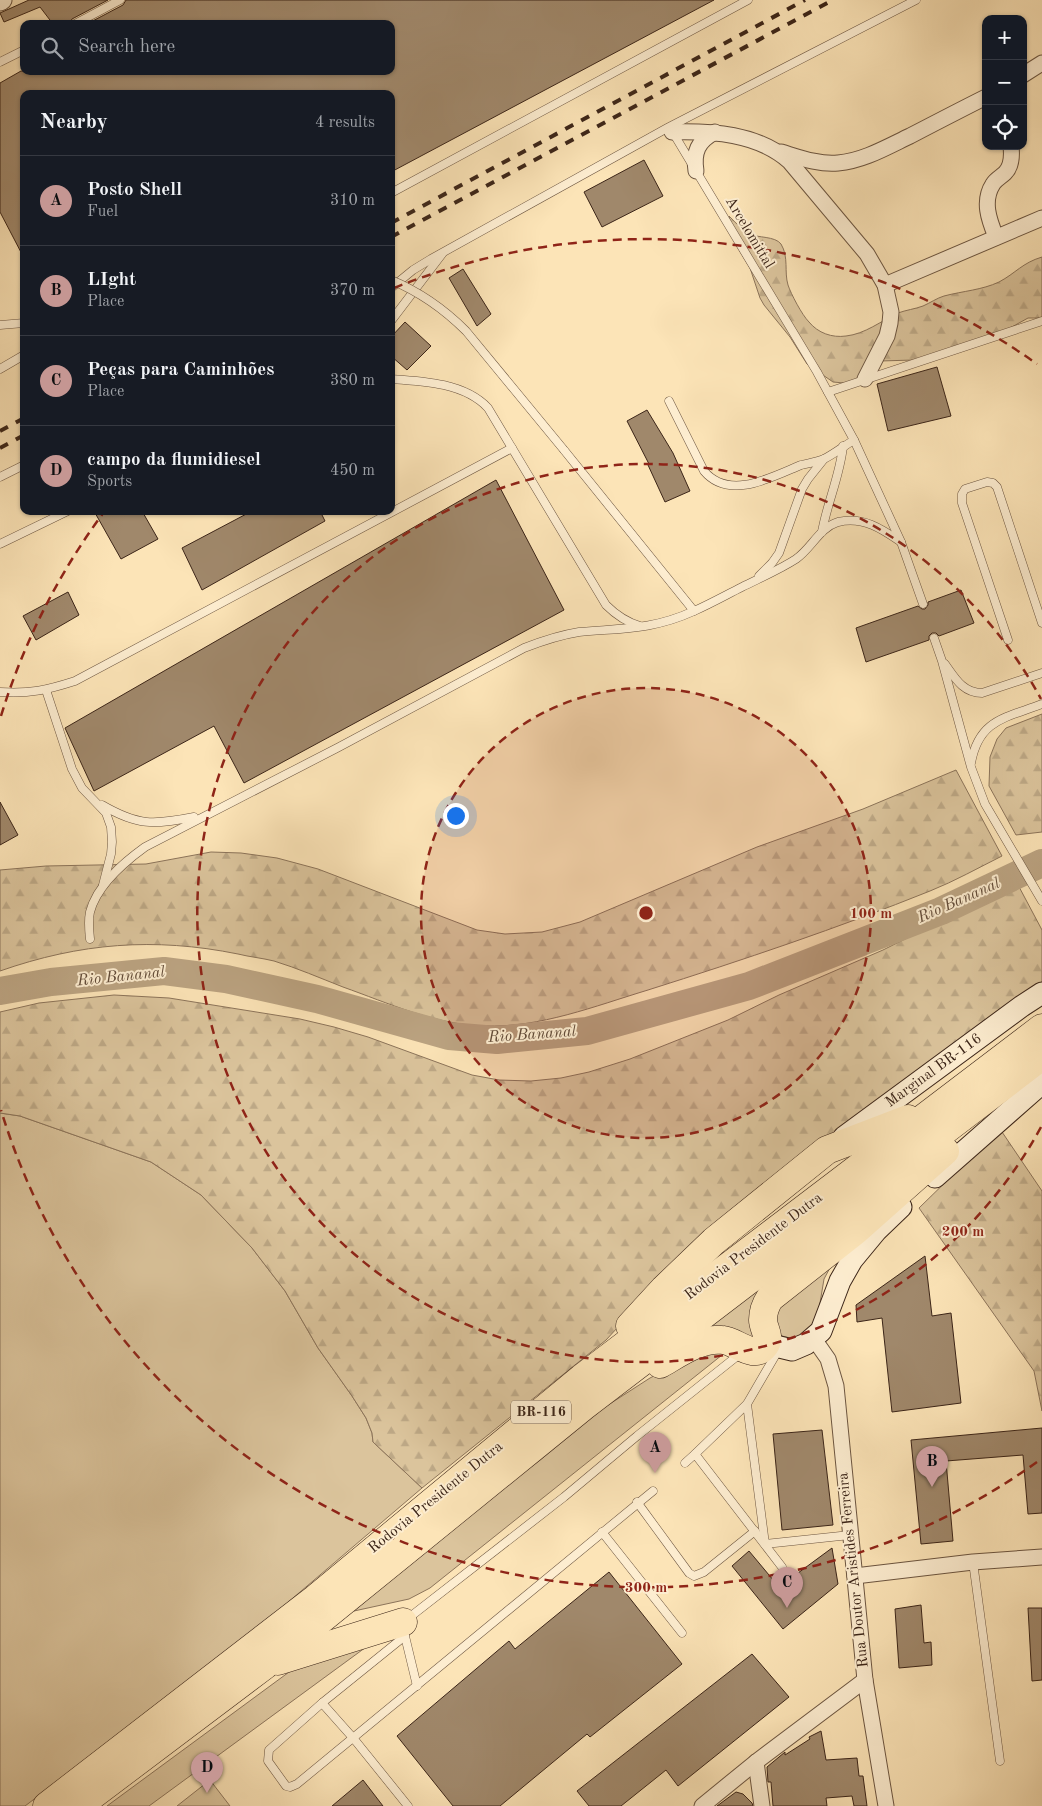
<!DOCTYPE html>
<html lang="en">
<head>
<meta charset="utf-8">
<style>
  :root { --surface:#171b24; --page:#20242c; --text:#f1f3f6; --muted:#9ea1a6; --line:#363941; --accent:#c59692 }
  body { margin:0; font-family:"Old Standard TT",serif; background:var(--page); color:var(--text) }
  .controls { position:absolute; right:15px; top:15px; display:grid; overflow:hidden; border-radius:10px; box-shadow:0 1px 4px #0004 }
  .controls button { width:45px; height:45px; display:grid; place-items:center; padding:0; border:0; border-bottom:1px solid var(--line); background:var(--surface); color:var(--text); font:25px sans-serif }
  .you { position:absolute; left:455px; top:815px; width:18px; height:18px; margin:-12px; border:4px solid #fff; border-radius:50%; background:#1a73e8; box-shadow:0 0 0 8px #1a73e833 }
  .badge { display:grid; place-items:center; width:32px; height:32px; border-radius:50%; background:var(--accent); color:#111; font-size:16px; font-weight:700 }
  .pin { position:absolute; translate:-50% -41px; filter:drop-shadow(0 1px 2px #0008) }
  .pin::after { content:''; position:absolute; top:26px; width:18px; height:15px; background:inherit; clip-path:polygon(0 0,100% 0,50% 100%) }
  .list { margin:0; padding:0; list-style:none }
  h2 { display:flex; justify-content:space-between; align-items:center; height:65px; margin:0; padding:0 20px; font-size:21px }
  h2 small { font-size:16px; font-weight:400; color:var(--muted) }
  .list li { display:grid; grid-template-columns:32px 1fr auto; gap:15px; align-items:center; box-sizing:border-box; height:90px; padding:0 20px; border-top:1px solid var(--line) }
  .list b { display:block; font-size:19px; white-space:nowrap }
  .list p { margin:0; font-size:16px; white-space:nowrap; color:var(--muted) }
  .list em { font-size:16px; font-style:normal; color:var(--muted) }
  .icon { flex:none; width:28px; height:28px; fill:none; stroke:currentColor; stroke-width:2; stroke-linecap:round; stroke-linejoin:round }
  .map { position:relative; flex:none; width:1042px; height:1806px; overflow:hidden }
  .search { position:absolute; background:var(--surface); box-shadow:0 1px 4px #0004; left:20px; top:20px; width:375px; height:55px; display:flex; align-items:center; gap:12px; box-sizing:border-box; padding:0 18px; border-radius:10px; color:var(--muted); font-size:19px }
  .panel { position:absolute; background:var(--surface); box-shadow:0 1px 4px #0004; left:20px; top:90px; width:375px; height:425px; border-radius:10px }
  .map>svg:first-child { display:block }
</style>
</head>
<body>
<div class="map">
<svg width="1042" height="1806" viewBox="0 0 1042 1806">
  <defs>
    <pattern id="forest-firs" width="22" height="20" patternUnits="userSpaceOnUse" patternTransform="scale(1.25)"><rect width="22" height="20" fill="#dbc49c"/><path d="M5 1l3.5 6h-7zM16 11l3.5 6h-7z" fill="#bda886"/></pattern>
  </defs>
  <rect width="100%" height="100%" fill="#fce4b7"/>
  <filter id="stains"><feTurbulence type="fractalNoise" baseFrequency=".004" numOctaves="4"/><feColorMatrix values="0 0 0 0 .2 0 0 0 0 .09 0 0 0 0 .02 0 0 0 .5 -.17"/></filter>
  <radialGradient id="worn" r=".72"><stop offset=".6" stop-color="#630" stop-opacity="0"/><stop offset="1" stop-color="#630" stop-opacity=".3"/></radialGradient>
  <g fill="#dbc49c" stroke="#8c745a">
    <path d="M0,1113L20,1116L151,1162L201,1195L252,1248L285,1291L318,1348L352,1396L366,1418L372,1433L373,1442L422,1488L232,1650L25,1806H0Z"/>
    <path d="M860,1212L754,1326L753,1339L685,1344Z"/>
    <path d="M832,1264L824,1279L816,1327L794,1339L778,1335L770,1316Z"/>
    <path d="M727,1351L430,1588L409,1599L354,1611L474,1509L539,1461L605,1407L650,1378L696,1354Z"/>
    <path d="M373,1642L149,1806H107L304,1661Z"/>
    <path d="M210,1780L230,1806H177Z"/>
  </g>
  <g fill="url(#forest-firs)" stroke="#8c745a">
    <path d="M729,216C736,223 741,229 749,234C758,238 775,236 781,244C789,257 784,272 788,285C791,294 802,315 809,322C818,333 832,338 846,336C865,334 881,321 898,313C906,310 915,309 923,306C930,303 937,298 944,296C963,291 982,290 999,282C1016,273 1022,263 1042,257V318H1028L1010,328L914,360L880,361L859,378L844,383L833,382L807,364L790,337L764,305L760,298L750,268L735,243Z"/>
    <path d="M1042,714V832L1016,835L989,786L990,757L997,739L1006,728Z"/>
    <path d="M956,770L1002,856C978,868 955,881 930,891C838,928 743,960 648,990C595,1006 540,1028 484,1026C436,1025 388,1003 343,987C320,978 297,968 274,961C262,958 250,957 238,954C154,937 80,943 0,971V870L46,866L146,864L211,852L241,853L277,858L318,869L477,930L505,934L542,932L580,922L757,847L863,809Z"/>
    <path d="M1017,883L1042,930V982L1028,991L655,1287L606,1340L422,1488L373,1442L372,1433L366,1418L352,1396L318,1348L285,1291L252,1248L201,1195L151,1162L20,1116L0,1113V1012L39,1003L114,995L169,998L300,1019L334,1027L368,1037L472,1075L499,1080L531,1081L561,1078L589,1072L630,1059L728,1020L779,995L883,950Z"/>
    <path d="M1000,1129L1042,1191V1411L1034,1371L919,1208Z"/>
  </g>
  <g fill="none" stroke-linecap="round" stroke-linejoin="round">
    <path stroke="#bba381" stroke-width="28" d="M0,991L51,982L164,971L226,979L317,999L449,1036L497,1040L587,1031L749,986L941,911L1042,863"/>
  </g>
  <g fill="#a0886b" stroke="#3c2518">
    <path d="M29,0H108L72,19L69,24H53L40,7L4,22L0,13Z"/>
    <path d="M126,0H714L391,172V94H24V258L0,212V83L21,71H391V24H87L123,5Z"/>
    <path d="M644,160L663,196L602,227L584,192Z"/>
    <path d="M463,269L491,314L477,326L449,278Z"/>
    <path d="M405,322L431,346L407,370L391,356V337Z"/>
    <path d="M937,367L951,416L888,431L877,384Z"/>
    <path d="M647,410L673,453L690,491L665,502L648,465L649,464L627,421Z"/>
    <path d="M496,480L564,610L244,783L214,726L94,791L65,728Z"/>
    <path d="M94,511H142L158,539L121,559Z"/>
    <path d="M252,511H320L325,521L202,590L182,548Z"/>
    <path d="M961,590L974,623L939,636L936,633H932L929,636V640L866,662L856,628L918,606L922,609H925L928,605V602Z"/>
    <path d="M68,592L79,615L36,640L23,616Z"/>
    <path d="M0,802L18,835L0,845Z"/>
    <path d="M925,1256L932,1316L951,1313L961,1403L892,1412L882,1318L857,1322L856,1305Z"/>
    <path d="M1042,1428V1513L1028,1514L1023,1455L946,1461L953,1541L921,1544L911,1440Z"/>
    <path d="M822,1430L833,1525L782,1530L773,1434Z"/>
    <path d="M832,1548L838,1584L783,1629L732,1566L749,1551L779,1587Z"/>
    <path d="M609,1572L682,1664L590,1737L587,1734L500,1806H453L397,1736L509,1641L515,1649Z"/>
    <path d="M921,1605L924,1643L931,1642L932,1665L899,1668L895,1609Z"/>
    <path d="M1028,1608H1042V1680L1032,1681Z"/>
    <path d="M752,1654L789,1697L678,1786L666,1770L621,1806H589L577,1791Z"/>
    <path d="M821,1731L826,1760L857,1758L859,1776H863L867,1806H854L852,1796L826,1798L827,1806H773L771,1782H768L767,1767L785,1752V1755L810,1739L809,1737Z"/>
    <path d="M363,1780L383,1806H332Z"/>
    <path d="M736,1792L743,1794L752,1803L753,1806H717Z"/>
  </g>
  <g fill="none" stroke-linecap="round" stroke-linejoin="round">
    <defs>
      <g id="service">
        <path d="M75,24L120,0"/>
        <path d="M0,62L24,50"/>
        <path d="M672,131L817,372L854,440L901,542L923,604"/>
        <path d="M391,193L748,0"/>
        <path d="M391,288L413,270L431,259L669,127L916,0"/>
        <path d="M391,321L442,254"/>
        <path d="M0,325L24,323"/>
        <path d="M0,369L24,355"/>
        <path d="M391,379C423,381 465,383 488,408L606,605C616,615 626,622 640,626"/>
        <path d="M828,392L1042,321"/>
        <path d="M669,401L704,471C729,501 772,477 801,465C809,463 817,462 824,459C834,454 844,446 854,440"/>
        <path d="M564,450L694,611"/>
        <path d="M0,477L24,465"/>
        <path d="M822,532C827,503 840,476 843,446"/>
        <path d="M0,544L68,511"/>
        <path d="M759,576L772,563L779,553L802,489L808,479L824,459"/>
        <path d="M934,638L942,661L971,767L985,804L1042,901"/>
        <path d="M1008,640L962,503V494L965,489L987,482L993,483L997,487L1042,623"/>
        <path d="M945,664C955,678 963,693 982,693L1042,673"/>
        <path d="M46,690L72,769L82,788L106,813L111,827L112,842L111,854L103,885"/>
        <path d="M0,692C30,694 47,690 75,681L512,448"/>
        <path d="M971,763C979,719 1006,718 1042,704"/>
        <path d="M102,805C138,826 154,825 194,817"/>
        <path d="M90,939C89,930 88,921 90,912C97,885 123,863 145,847L339,747L524,648C542,641 560,635 579,632C623,628 652,630 694,611C710,604 726,595 742,587C760,578 779,570 796,559C812,548 819,528 838,522C863,516 882,529 901,542"/>
        <path d="M779,1349L747,1404L765,1544L850,1535"/>
        <path d="M695,1454L747,1404"/>
        <path d="M685,1463L695,1454L782,1567"/>
        <path d="M637,1502L689,1573L694,1576L704,1572L755,1531"/>
        <path d="M602,1532L682,1633"/>
        <path d="M973,1562L1000,1761"/>
        <path d="M406,1620L564,1497L637,1436L741,1353"/>
        <path d="M404,1632L417,1686"/>
        <path d="M405,1636L322,1703L269,1750L268,1761L286,1786L290,1787L297,1784L653,1491"/>
        <path d="M322,1703L354,1739L408,1806"/>
      </g>
      <g id="minor">
        <path d="M1023,75L1042,63"/>
        <path d="M672,132C712,131 757,133 789,161L867,254L885,285L891,312L890,323L887,336L865,379"/>
        <path d="M781,152C798,157 819,165 838,163C863,161 887,147 910,136C935,123 960,110 986,97"/>
        <path d="M696,171C693,152 698,141 715,132"/>
        <path d="M996,237C989,220 982,201 993,184C996,179 1001,177 1005,173C1012,166 1012,155 1011,146"/>
        <path d="M885,285L1042,218"/>
        <path d="M814,1339L828,1359L836,1386L865,1680L886,1806"/>
        <path d="M855,1576L973,1562L1042,1557"/>
        <path d="M756,1762L762,1806"/>
        <path d="M702,1806L756,1762L865,1680"/>
      </g>
      <path id="tertiary" d="M0,1L2,0"/>
      <g id="secondary">
        <path d="M844,1137L1022,1006L1042,993"/>
        <path d="M935,1177L1042,1083"/>
        <path d="M767,1344L792,1350L806,1344L821,1331L840,1281L852,1260L876,1231L901,1207"/>
      </g>
      <g id="motorway">
        <path d="M630,1326L664,1289L714,1241L827,1150L908,1119"/>
        <path d="M660,1364C678,1354 701,1337 723,1340C736,1341 754,1361 765,1345C771,1337 763,1328 763,1320C763,1312 766,1304 770,1298L855,1231L945,1151"/>
        <path d="M278,1661L403,1622"/>
        <path d="M47,1806L315,1599L582,1378L1042,1028"/>
        <path d="M78,1806L265,1665L584,1406L1042,1056"/>
      </g>
    </defs>
    <use href="#service" stroke="#6c5540" stroke-width="9"/>
    <use href="#minor" stroke="#6c5540" stroke-width="17"/>
    <use href="#tertiary" stroke="#6c5540" stroke-width="21"/>
    <use href="#secondary" stroke="#3c2518" stroke-width="23"/>
    <use href="#motorway" stroke="#3c2518" stroke-width="29"/>
    <use href="#service" stroke="#fdedd0" stroke-width="8"/>
    <use href="#minor" stroke="#fdedd0" stroke-width="15"/>
    <use href="#tertiary" stroke="#fdedd0" stroke-width="19"/>
    <use href="#secondary" stroke="#fdedd0" stroke-width="21"/>
    <use href="#motorway" stroke="#fce4b7" stroke-width="28"/>
    <g stroke="#3c2518" stroke-width="4" stroke-dasharray="9 9" stroke-linecap="butt">
      <path d="M391,223L805,0"/>
      <path d="M391,237L833,0"/>
      <path d="M0,431L24,418"/>
      <path d="M0,448L24,435"/>
    </g>
    <defs>
      <path id="service-bridge" d="M391,280C420,292 444,309 466,331L564,450"/>
    </defs>
    <use href="#service-bridge" stroke="#6c5540" stroke-width="9" stroke-linecap="butt"/>
    <use href="#service-bridge" stroke="#fdedd0" stroke-width="8"/>
  </g>
  <circle cx="646" cy="913" r="225" fill="#8f2418" fill-opacity=".12"/>
  <g fill="none" stroke="#8f2418" stroke-width="2.5" stroke-dasharray="9 6">
    <circle cx="646" cy="913" r="225"/>
    <path d="M1041 1127A449 449 0 1 1 1041 699"/>
    <path d="M1037 1462A674 674 0 0 1 1 1110M1 716A674 674 0 0 1 104 512M394 288A674 674 0 0 1 1037 364"/>
  </g>
  <g text-anchor="middle" dominant-baseline="central" stroke-width="4" stroke-linejoin="round" paint-order="stroke">
    <rect fill="#fdedd0" stroke="#76614f" stroke-width="1" x="511" y="1400.5" width="60" height="23" rx="4"/>
    <g font-size="14" font-weight="bold" fill="#3c2518">
      <text x="541" y="1412">BR-116</text>
    </g>
    <g font-size="15" fill="#3c2518" stroke="#fdedd0">
      <text transform="translate(749 233) rotate(59)">Arcelomittal</text>
      <text transform="translate(934 1071) rotate(-36)">Marginal BR-116</text>
      <text transform="translate(754 1247) rotate(-37)">Rodovia Presidente Dutra</text>
      <text transform="translate(436 1498) rotate(-39)">Rodovia Presidente Dutra</text>
      <text transform="translate(854 1570) rotate(-96)">Rua Doutor Aristides Ferreira</text>
    </g>
    <g font-size="16" font-style="italic" fill="#624b38" stroke="#fdedd0">
      <text transform="translate(959 901) rotate(-24)">Rio Bananal</text>
      <text transform="translate(121 977) rotate(-6)">Rio Bananal</text>
      <text transform="translate(532 1035) rotate(-4)">Rio Bananal</text>
    </g>
  </g>
  <circle cx="646" cy="913" r="8" fill="#8f2418" stroke="#fdedd0" stroke-width="2.5"/>
  <g font-size="15" text-anchor="middle" font-weight="bold" fill="#8f2418" stroke="#fdedd0" stroke-width="4" stroke-linejoin="round" paint-order="stroke">
    <text x="871" y="918">100 m</text>
    <text x="963" y="1236">200 m</text>
    <text x="646" y="1592">300 m</text>
  </g>
  <rect width="100%" height="100%" filter="url(#stains)"/>
  <rect width="100%" height="100%" fill="url(#worn)"/>
</svg>
<div class="controls">
<button>+</button>
<button>−</button>
<button><svg class="icon" aria-label="locate" viewBox="0 0 24 24"><circle cx="12" cy="12" r="6"/><path d="M12 2v4M12 18v4M2 12h4M18 12h4"/></svg></button>
</div>
<div class="you"></div>
<div class="pin badge" style="left:655px;top:1473px">A</div>
<div class="pin badge" style="left:932px;top:1487px">B</div>
<div class="pin badge" style="left:787px;top:1608px">C</div>
<div class="pin badge" style="left:207px;top:1793px">D</div>
<div class="search"><svg class="icon" aria-label="search" viewBox="0 0 24 24"><circle cx="10" cy="10" r="6"/><path d="M15 15l6 6"/></svg>Search here</div>
<section class="panel">
<h2>Nearby<small>4 results</small></h2>
<ul class="list">
<li><span class="badge">A</span><div><b>Posto Shell</b><p>Fuel</p></div><em>310 m</em></li>
<li><span class="badge">B</span><div><b>LIght</b><p>Place</p></div><em>370 m</em></li>
<li><span class="badge">C</span><div><b>Peças para Caminhões</b><p>Place</p></div><em>380 m</em></li>
<li><span class="badge">D</span><div><b>campo da flumidiesel</b><p>Sports</p></div><em>450 m</em></li>
</ul>
</section>
</div>
</body>
</html>
